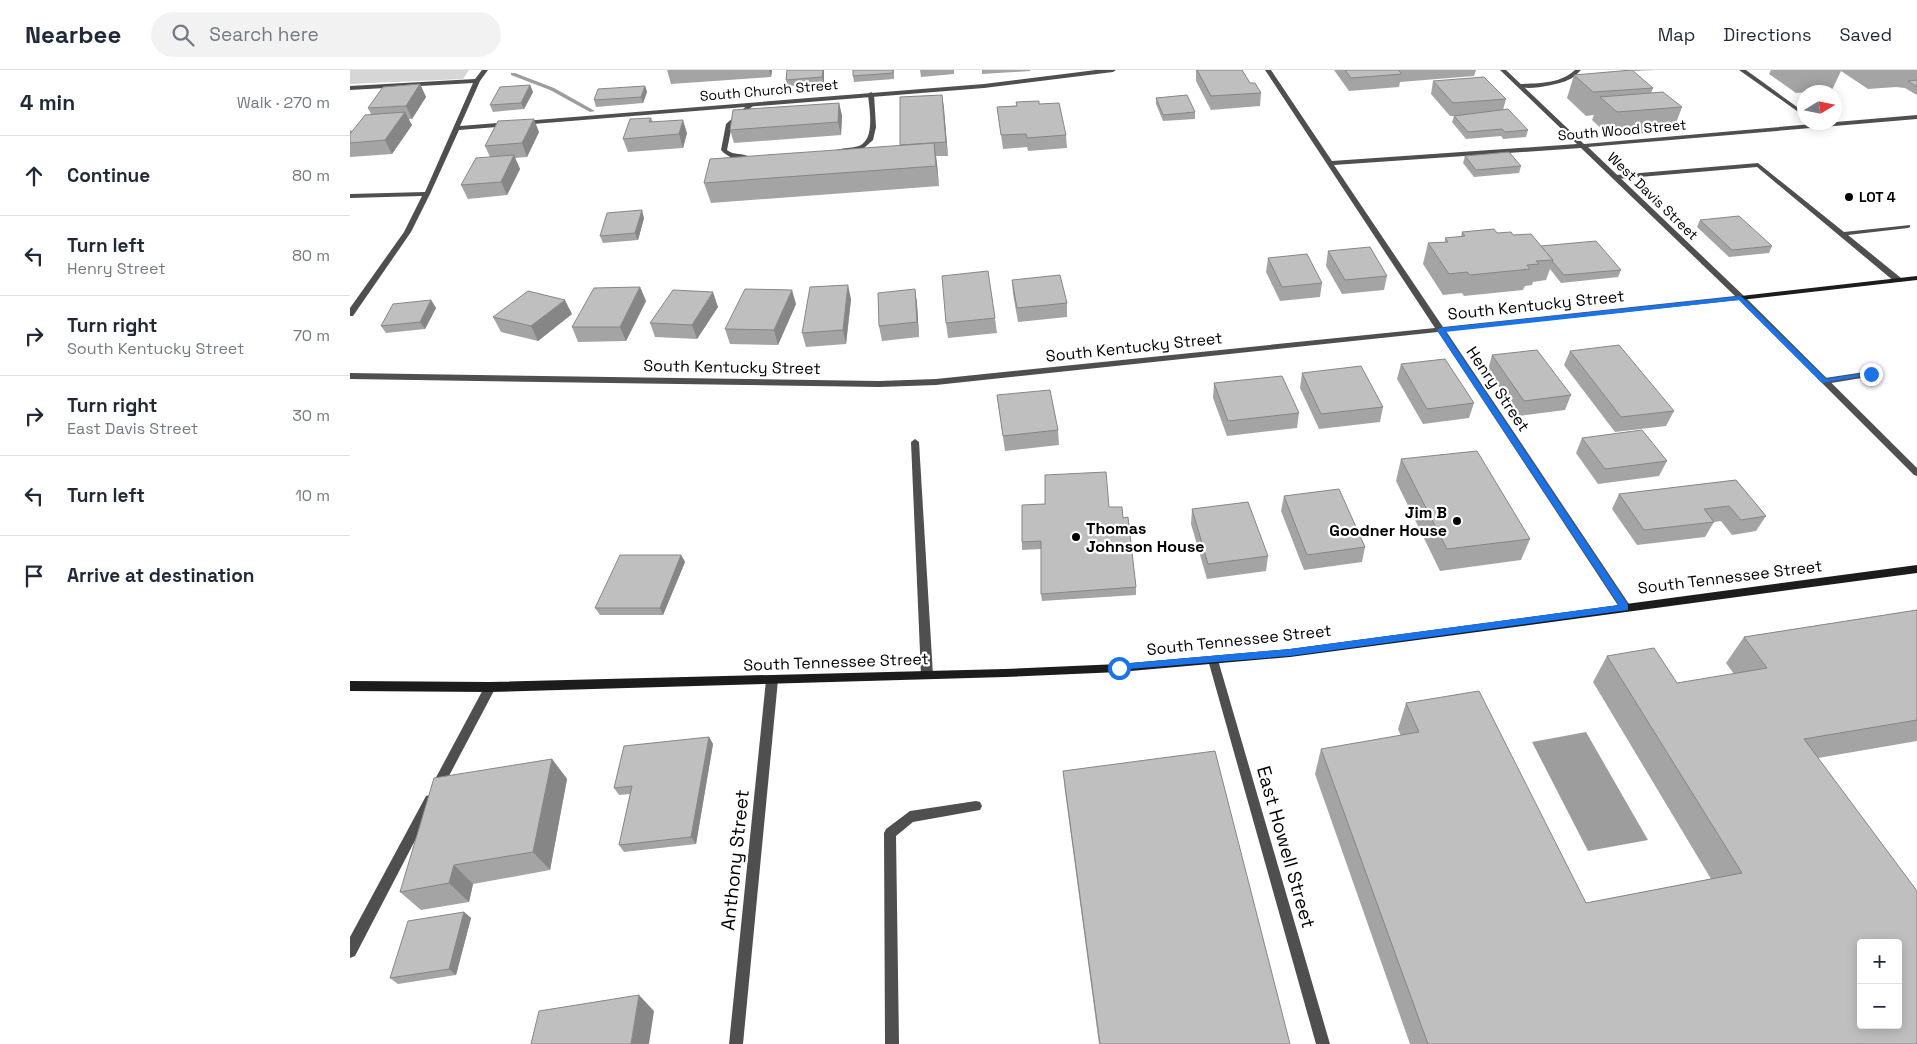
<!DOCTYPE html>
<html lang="en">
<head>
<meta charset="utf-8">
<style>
  :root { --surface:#fff; --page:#f2f2f3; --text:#1f2937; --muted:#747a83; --line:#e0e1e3 }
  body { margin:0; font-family:"Space Grotesk",sans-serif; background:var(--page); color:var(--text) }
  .controls { position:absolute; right:15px; bottom:15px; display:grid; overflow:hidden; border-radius:5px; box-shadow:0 2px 12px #0003 }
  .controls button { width:45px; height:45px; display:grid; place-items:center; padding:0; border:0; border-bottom:1px solid var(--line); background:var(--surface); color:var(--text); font:25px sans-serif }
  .compass { position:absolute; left:1447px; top:15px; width:45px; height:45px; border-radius:50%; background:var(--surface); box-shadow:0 2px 12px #0003; rotate:80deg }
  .stop { position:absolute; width:15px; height:15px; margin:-11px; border:4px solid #1a73e8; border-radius:50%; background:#fff }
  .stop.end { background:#1a73e8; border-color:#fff; box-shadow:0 1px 5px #0008 }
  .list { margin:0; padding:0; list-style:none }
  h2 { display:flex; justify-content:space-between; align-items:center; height:65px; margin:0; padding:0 20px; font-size:21px }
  h2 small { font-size:16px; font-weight:400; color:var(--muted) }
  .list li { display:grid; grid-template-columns:32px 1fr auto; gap:15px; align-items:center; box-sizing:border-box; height:80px; padding:0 20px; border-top:1px solid var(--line) }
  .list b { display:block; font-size:19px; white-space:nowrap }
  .list p { margin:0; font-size:16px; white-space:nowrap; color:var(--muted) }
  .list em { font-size:16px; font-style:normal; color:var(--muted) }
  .icon { flex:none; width:28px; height:28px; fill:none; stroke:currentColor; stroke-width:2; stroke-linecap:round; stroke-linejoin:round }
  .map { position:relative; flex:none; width:1567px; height:974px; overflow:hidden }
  header { display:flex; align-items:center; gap:30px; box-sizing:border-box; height:70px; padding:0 25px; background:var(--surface); border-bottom:1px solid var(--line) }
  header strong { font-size:24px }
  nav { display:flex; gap:28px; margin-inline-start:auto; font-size:18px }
  .search { width:350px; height:45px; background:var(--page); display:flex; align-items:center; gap:12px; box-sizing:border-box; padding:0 18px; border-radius:28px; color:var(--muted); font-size:19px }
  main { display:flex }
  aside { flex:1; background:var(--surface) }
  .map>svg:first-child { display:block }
</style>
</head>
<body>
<header>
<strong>Nearbee</strong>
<div class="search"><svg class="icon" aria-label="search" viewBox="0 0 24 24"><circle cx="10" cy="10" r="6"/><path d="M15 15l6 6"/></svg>Search here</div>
<nav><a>Map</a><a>Directions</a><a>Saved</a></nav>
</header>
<main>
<aside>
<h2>4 min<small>Walk · 270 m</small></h2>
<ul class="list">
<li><svg class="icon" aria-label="ahead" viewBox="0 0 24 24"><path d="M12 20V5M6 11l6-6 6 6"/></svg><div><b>Continue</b></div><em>80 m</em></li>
<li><svg class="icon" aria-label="left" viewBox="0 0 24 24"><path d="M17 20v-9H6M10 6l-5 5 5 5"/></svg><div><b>Turn left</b><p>Henry Street</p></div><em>80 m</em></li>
<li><svg class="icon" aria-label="right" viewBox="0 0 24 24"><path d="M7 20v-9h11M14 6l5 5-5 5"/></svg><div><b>Turn right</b><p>South Kentucky Street</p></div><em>70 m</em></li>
<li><svg class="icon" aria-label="right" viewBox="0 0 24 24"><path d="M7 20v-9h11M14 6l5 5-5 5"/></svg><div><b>Turn right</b><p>East Davis Street</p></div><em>30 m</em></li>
<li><svg class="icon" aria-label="left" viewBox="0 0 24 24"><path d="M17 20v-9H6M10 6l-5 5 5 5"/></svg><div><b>Turn left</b></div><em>10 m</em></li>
<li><svg class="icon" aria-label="arrive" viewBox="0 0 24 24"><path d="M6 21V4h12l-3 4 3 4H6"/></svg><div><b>Arrive at destination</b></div></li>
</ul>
</aside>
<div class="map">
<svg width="1567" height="974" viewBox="0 0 1567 974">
  <rect width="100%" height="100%" fill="#fff"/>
  <path fill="#d6d6d6" d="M0,0H119L113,9L0,14Z"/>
  <path fill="#9d9d9d" d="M1236,662L1298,770L1238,781L1182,672Z"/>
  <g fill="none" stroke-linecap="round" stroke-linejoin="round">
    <path fill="#9d9d9d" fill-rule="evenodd" d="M161,3H165L204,18L245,41L240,42L200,20L161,5Z"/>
    <g fill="#4f4f4f" fill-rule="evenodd">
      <path d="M1225,0H1231C1227,4 1223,8 1218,10C1208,15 1176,21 1167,16L1170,14C1189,13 1210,14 1225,0Z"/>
      <path d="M521,22L524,24L526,57L523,70L514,78L486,82V80C493,78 502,78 509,76C526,69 519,38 518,24Z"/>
      <path d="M400,33L405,34L382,55L377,80C384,86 392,82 399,87C390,92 378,88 371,80L376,54Z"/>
      <path d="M1408,93L1494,162L1560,155V157L1558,158L1498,165L1551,208V212H1545L1407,97L1266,109L1263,107L1266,105Z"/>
      <path d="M1521,301L1525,304L1524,306L1475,314L1471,311L1475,308Z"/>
      <path d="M565,369L569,372L583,605L581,608L577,609L573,608L571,605L561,372Z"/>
      <path d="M626,731L630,732L632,736L630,740L563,752L546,766L549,974H535L534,763L536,759L560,741Z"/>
    </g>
    <g fill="#4f4f4f" fill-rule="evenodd">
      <path d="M132,0H138L130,11L110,56L634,14L746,0H766L763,2L634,18L109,60L80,124L61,162L3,246H0V238L54,162L72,126L0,128V124L75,122L123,13L0,20V16L125,9Z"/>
      <path d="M915,0H921L982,91L1227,74L1150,0H1156L1234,74L1567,45V49L1238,77L1394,226L1567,398V406L1564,405L1389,230L1096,261L1279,534L1280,537L1279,540H1271L1088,262L586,315L529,317L0,309V303L529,311L586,309L1085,258ZM1231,78L1385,226L1093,257L984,95Z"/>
      <path d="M1389,0H1396L1454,42V46Z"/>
      <path d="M863,586L867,587L868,590L980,974H966L858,590L859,587Z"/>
      <path d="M422,605L426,607L428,610L393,974H379L416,610L418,607Z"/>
      <path d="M140,612L144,614L146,617L91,721L87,722L83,721L81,717L83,713L136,614Z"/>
      <path d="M80,725L84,726L86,730L84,734L5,886L0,888V867L76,726Z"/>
    </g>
    <g fill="#1c1c1c" fill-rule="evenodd">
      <path d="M1567,206V210L1391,230L1387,228L1391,226Z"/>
      <path d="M1567,495V503L940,587L769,602L655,607L140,622L0,621V611L140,612L655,599L769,594L940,579Z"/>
    </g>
  </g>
  <g fill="#a4a4a4">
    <path d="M317,0H422L421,7L321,14Z"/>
    <path d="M437,0H474V14L437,16L436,10Z"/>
    <path d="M544,0V9L504,12L503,6Z"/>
    <path d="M570,0H604V4L571,7Z"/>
    <path d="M632,0H680V1L632,4Z"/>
    <path d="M846,0H892L900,13L911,23L910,36L861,40L846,11Z"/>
    <path d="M984,0H1126L1124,6L1050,12L1049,17L999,21Z"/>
    <path d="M1283,0H1306L1284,1Z"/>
    <path d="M1421,0H1567V25L1555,18L1546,17L1518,19L1491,1L1482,20L1446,23L1419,4Z"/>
    <path d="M1224,5L1303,18L1301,23L1332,37L1323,61L1259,66L1242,50L1244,45L1236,46L1217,28Z"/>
    <path d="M1083,11L1156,29L1153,40L1178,60L1176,67L1153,69L1151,66L1116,69L1102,52L1104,46H1100L1081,24Z"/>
    <path d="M70,14L76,27L62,49H58L62,55L42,84L0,87V60L2,61L21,44L18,38Z"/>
    <path d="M180,15L183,22L174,39L143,42L140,35Z"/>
    <path d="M295,16L297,22L293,33L246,37L244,30Z"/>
    <path d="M592,25L598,86H586L589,116L361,133L354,113L550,76Z"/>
    <path d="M806,28L845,42V49L813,51L806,34Z"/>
    <path d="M489,33L492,46L491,65L384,73L380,60Z"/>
    <path d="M689,34L716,65L717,78L678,81L677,77L653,79L647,37Z"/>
    <path d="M301,48L303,52L337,63L333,78L278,82L273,69Z"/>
    <path d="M189,62L177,87L165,88L170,99L157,125L118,129L111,115L140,87L135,76Z"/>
    <path d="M1115,86L1171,96L1169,103L1124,107L1113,93Z"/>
    <path d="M294,148L288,170L253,173L250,166Z"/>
    <path d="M1350,150L1422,176L1419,183L1379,187L1347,157Z"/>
    <path d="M1112,162L1147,163L1163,165L1191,176L1271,200L1268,207L1211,213L1200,199L1196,210L1183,212L1182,215L1175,216L1173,220L1114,226L1112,223L1093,225L1073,194L1078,173L1095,172V168L1111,167Z"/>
    <path d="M978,181L1037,206L1034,220L992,224L976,196Z"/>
    <path d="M918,188L972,213L970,227L930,231L916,202Z"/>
    <path d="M662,210L717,233V247L668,252L663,224Z"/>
    <path d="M290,217L296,231L276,271L228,272L222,257Z"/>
    <path d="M565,219L567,234L569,267L532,271L529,256Z"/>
    <path d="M501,229L496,274L456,277L452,263Z"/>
    <path d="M81,230L86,238L75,259L36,263L31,256Z"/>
    <path d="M446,234L428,275L380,274L375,259Z"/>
    <path d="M368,237L347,269L305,267L300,253Z"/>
    <path d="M222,244L188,271L151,262L143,247Z"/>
    <path d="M645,248L647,263L598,268L596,253Z"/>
    <path d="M1220,281L1324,341L1316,356L1265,362L1214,295Z"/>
    <path d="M1142,285L1221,325L1215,340L1169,346L1138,300Z"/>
    <path d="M1051,294L1124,333L1119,348L1073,354L1047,309Z"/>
    <path d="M952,303L1033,337L1030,352L969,359L950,318Z"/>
    <path d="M864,313L949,343L947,358L877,366L863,328Z"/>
    <path d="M647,325L708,360L709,375L655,381Z"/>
    <path d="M1232,368L1317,391L1309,406L1248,414L1226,383Z"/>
    <path d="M1051,389L1180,469L1171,490L1090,501L1046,411Z"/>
    <path d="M1386,410L1416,446L1406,461L1382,465L1371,451L1364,452L1355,467L1287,475L1262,439L1269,424Z"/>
    <path d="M934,426L1015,477L1012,492L954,500L931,441Z"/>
    <path d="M759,437L773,448L786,517V525L692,531L691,524V479L672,480V472Z"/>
    <path d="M842,439L918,486L916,501L857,509L841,454Z"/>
    <path d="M331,485L335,492L313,545H250L245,538Z"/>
    <path d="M1567,540V671L1468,688L1567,974H1060L965,704L971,679L1051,666L1048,659L1056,633L1236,833L1361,809L1243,612L1257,586L1327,613L1384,604L1376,593L1394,567Z"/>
    <path d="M359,667L363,674L346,774L274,782L269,775L280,724L269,725L264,718Z"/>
    <path d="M202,689L217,709L200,800L123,814L119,832L71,840L50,822Z"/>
    <path d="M713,701L940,974H749L715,721Z"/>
    <path d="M114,842L121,848L106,905L48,914L40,908Z"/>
  </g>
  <g fill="#868686">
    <path d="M419,0H422L421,7Z"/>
    <path d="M473,0H474V14L472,7Z"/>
    <path d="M70,14L76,27L62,49L56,36Z"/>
    <path d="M180,15L183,22L174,39L171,33Z"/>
    <path d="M295,16L297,22L293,33L291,27Z"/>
    <path d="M592,25L594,38L598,86L596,72Z"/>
    <path d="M489,33L492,46L491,65L488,52Z"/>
    <path d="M55,42L62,55L42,84L35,70Z"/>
    <path d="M184,49L189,62L177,87L172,73Z"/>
    <path d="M333,50L337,63L333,78L329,64Z"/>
    <path d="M584,73L587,93L589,116L586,96Z"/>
    <path d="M164,85L170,99L157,125L151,112Z"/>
    <path d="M292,140L294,148L288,170L285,163Z"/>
    <path d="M498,215L501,229L496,274L493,260Z"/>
    <path d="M290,217L296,231L276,271L270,257Z"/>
    <path d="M565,219L567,234L569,267L567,252Z"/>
    <path d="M442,220L446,234L428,275L424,260Z"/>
    <path d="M363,222L368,237L347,269L342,255Z"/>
    <path d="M81,230L86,238L75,259L70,252Z"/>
    <path d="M215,230L222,244L188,271L181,256Z"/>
    <path d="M331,485L335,492L313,545L310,538Z"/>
    <path d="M359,667L363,674L346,774L341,767Z"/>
    <path d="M202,689L217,709L200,800L183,782Z"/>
    <path d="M104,795L123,814L119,832L99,813Z"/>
    <path d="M114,842L121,848L106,905L99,899Z"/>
    <path d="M289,925L304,941L299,974H281Z"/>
  </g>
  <g fill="#bfbfbf" stroke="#868686" fill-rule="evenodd">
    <path d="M437,0H473L472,7L436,10Z"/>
    <path d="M503,0H543V3L503,6Z"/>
    <path d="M847,0H892L900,13H905L911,23L861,26Z"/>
    <path d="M995,0H1048L1052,4L1001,8Z"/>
    <path d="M1282,0L1303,18L1243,22L1224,5Z"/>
    <path d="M1134,7L1156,29L1103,33L1083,11Z"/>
    <path d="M1567,10V17L1558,11Z"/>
    <path d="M70,14L56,36L18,38L33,17Z"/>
    <path d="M180,15L171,33L140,35L150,17Z"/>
    <path d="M295,16L291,27L244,30L248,19Z"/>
    <path d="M1313,22L1332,37L1267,42L1250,27Z"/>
    <path d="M592,25L596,72L550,75V27Z"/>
    <path d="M837,25L845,42L813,45L806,28Z"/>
    <path d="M689,31V34L709,33L716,65L677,68L676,64L651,65L647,37L667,36L666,32Z"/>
    <path d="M489,33L488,52L380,60L383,40Z"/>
    <path d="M1158,39L1178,60L1155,62L1152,59L1118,62L1104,46Z"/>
    <path d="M55,42L35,70L0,73V64L15,45Z"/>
    <path d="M301,48L299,52L333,50L329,64L273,69L280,49Z"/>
    <path d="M184,49L172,73L135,76L148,51Z"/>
    <path d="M584,73L586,96L354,113L360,89Z"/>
    <path d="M1159,82L1171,96L1126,100L1115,86Z"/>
    <path d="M164,85L151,112L111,115L126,88Z"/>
    <path d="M292,140L285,163L250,166L257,143Z"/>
    <path d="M1389,146L1422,176L1382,180L1350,150Z"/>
    <path d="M1144,159L1147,163L1161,162L1163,165L1181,164L1203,190L1186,191L1189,194L1177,195L1180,199L1120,205L1117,202L1099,204L1078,173L1098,172L1095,168L1115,166L1112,162Z"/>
    <path d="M1246,171L1271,200L1214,205L1202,191L1203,190L1191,176Z"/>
    <path d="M1020,177L1037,206L995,210L978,181Z"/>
    <path d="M957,184L972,213L932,217L918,188Z"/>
    <path d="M638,201L645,248L596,253L592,206Z"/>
    <path d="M710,205L717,233L667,238L662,210Z"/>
    <path d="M498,215L493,260L452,263L460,217Z"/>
    <path d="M290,217L270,257H222L244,218Z"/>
    <path d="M395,219L442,220L424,260L375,259Z"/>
    <path d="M565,219L567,252L529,256L528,223Z"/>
    <path d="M323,220L363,222L342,255L300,253Z"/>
    <path d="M178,221L215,230L181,256L143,247Z"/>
    <path d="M81,230L70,252L31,256L43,234Z"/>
    <path d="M1269,275L1324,341L1271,347L1220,281Z"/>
    <path d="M1187,280L1221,325L1174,331L1142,285Z"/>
    <path d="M1095,289L1124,333L1077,339L1051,294Z"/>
    <path d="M1011,296L1033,337L971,344L952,303Z"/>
    <path d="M932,306L949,343L878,351L864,313Z"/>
    <path d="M700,320L708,360L653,366L647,325Z"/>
    <path d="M1292,360L1317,391L1255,399L1232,368Z"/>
    <path d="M1127,381L1180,469L1097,479L1051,389Z"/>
    <path d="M756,402L759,437H772L773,448L778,447L786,517L691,524V471L672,472V435L695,434V405Z"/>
    <path d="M1386,410L1416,446L1391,450L1379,436L1354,439L1364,452L1294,460L1269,424Z"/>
    <path d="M989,419L1015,477L957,485L934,426Z"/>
    <path d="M898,432L918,486L858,494L842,439Z"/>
    <path d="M270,485H331L310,538H245Z"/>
    <path d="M1567,540V650L1454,669L1567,821V974H1078L971,679L1069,662L1056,633L1129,621L1236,833L1392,803L1257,586L1304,578L1327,613L1417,598L1394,567ZM1511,873H1548V955H1511Z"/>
    <path d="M359,667L341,767L269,775L282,716L264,718L274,676Z"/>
    <path d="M865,681L940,974H750L713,701Z"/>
    <path d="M202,689L183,782L104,795L99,813L50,822L84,708Z"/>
    <path d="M114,842L99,899L40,908L58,851Z"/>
    <path d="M289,925L281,974H181L189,941Z"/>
  </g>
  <path fill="#1a73e8" d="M1391,226L1476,309L1521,302L1524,304L1472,313L1389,230L1095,262L1278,535V540L940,586L766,600L765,598L769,594L940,579L1269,535L1087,260L1090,258Z"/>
  <g fill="#000" stroke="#fff" stroke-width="2">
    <circle cx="1499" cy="127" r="5"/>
    <circle cx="1107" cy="451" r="5"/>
    <circle cx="726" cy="467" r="5"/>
  </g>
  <g text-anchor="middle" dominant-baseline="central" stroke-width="4.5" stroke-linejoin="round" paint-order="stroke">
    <g font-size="14" fill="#000" stroke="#fff">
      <text transform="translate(419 20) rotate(-5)">South Church Street</text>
      <text transform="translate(1272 60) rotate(-5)">South Wood Street</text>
      <text transform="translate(1303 126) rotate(44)">West Davis Street</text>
    </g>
    <g font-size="14" font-weight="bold" fill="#000" stroke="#fff" text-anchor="start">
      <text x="1509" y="127">LOT 4</text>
    </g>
    <g font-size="16" fill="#000" stroke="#fff">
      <text transform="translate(1186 235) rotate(-6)">South Kentucky Street</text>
      <text transform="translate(784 277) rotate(-6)">South Kentucky Street</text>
      <text transform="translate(382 297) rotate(1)">South Kentucky Street</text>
      <text transform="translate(1148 319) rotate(56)">Henry Street</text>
      <text transform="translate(1380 507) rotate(-7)">South Tennessee Street</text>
      <text transform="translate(889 570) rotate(-6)">South Tennessee Street</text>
      <text transform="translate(486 592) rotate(-2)">South Tennessee Street</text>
    </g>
    <g font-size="16" font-weight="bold" fill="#000" stroke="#fff" text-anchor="end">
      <text x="1097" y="442">Jim B<tspan x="1097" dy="18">Goodner House</tspan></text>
      <text x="736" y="458" text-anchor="start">Thomas<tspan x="736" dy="18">Johnson House</tspan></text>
    </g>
    <g font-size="19" fill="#000" stroke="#fff">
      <text transform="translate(936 777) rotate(74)">East Howell Street</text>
      <text transform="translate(385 790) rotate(-84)">Anthony Street</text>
    </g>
  </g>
</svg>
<div class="controls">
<button>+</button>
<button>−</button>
</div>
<svg class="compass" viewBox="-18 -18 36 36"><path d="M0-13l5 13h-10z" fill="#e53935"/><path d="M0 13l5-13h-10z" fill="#747a83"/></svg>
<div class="stop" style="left:769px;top:598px"></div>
<div class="stop end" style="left:1521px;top:304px"></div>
</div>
</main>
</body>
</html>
